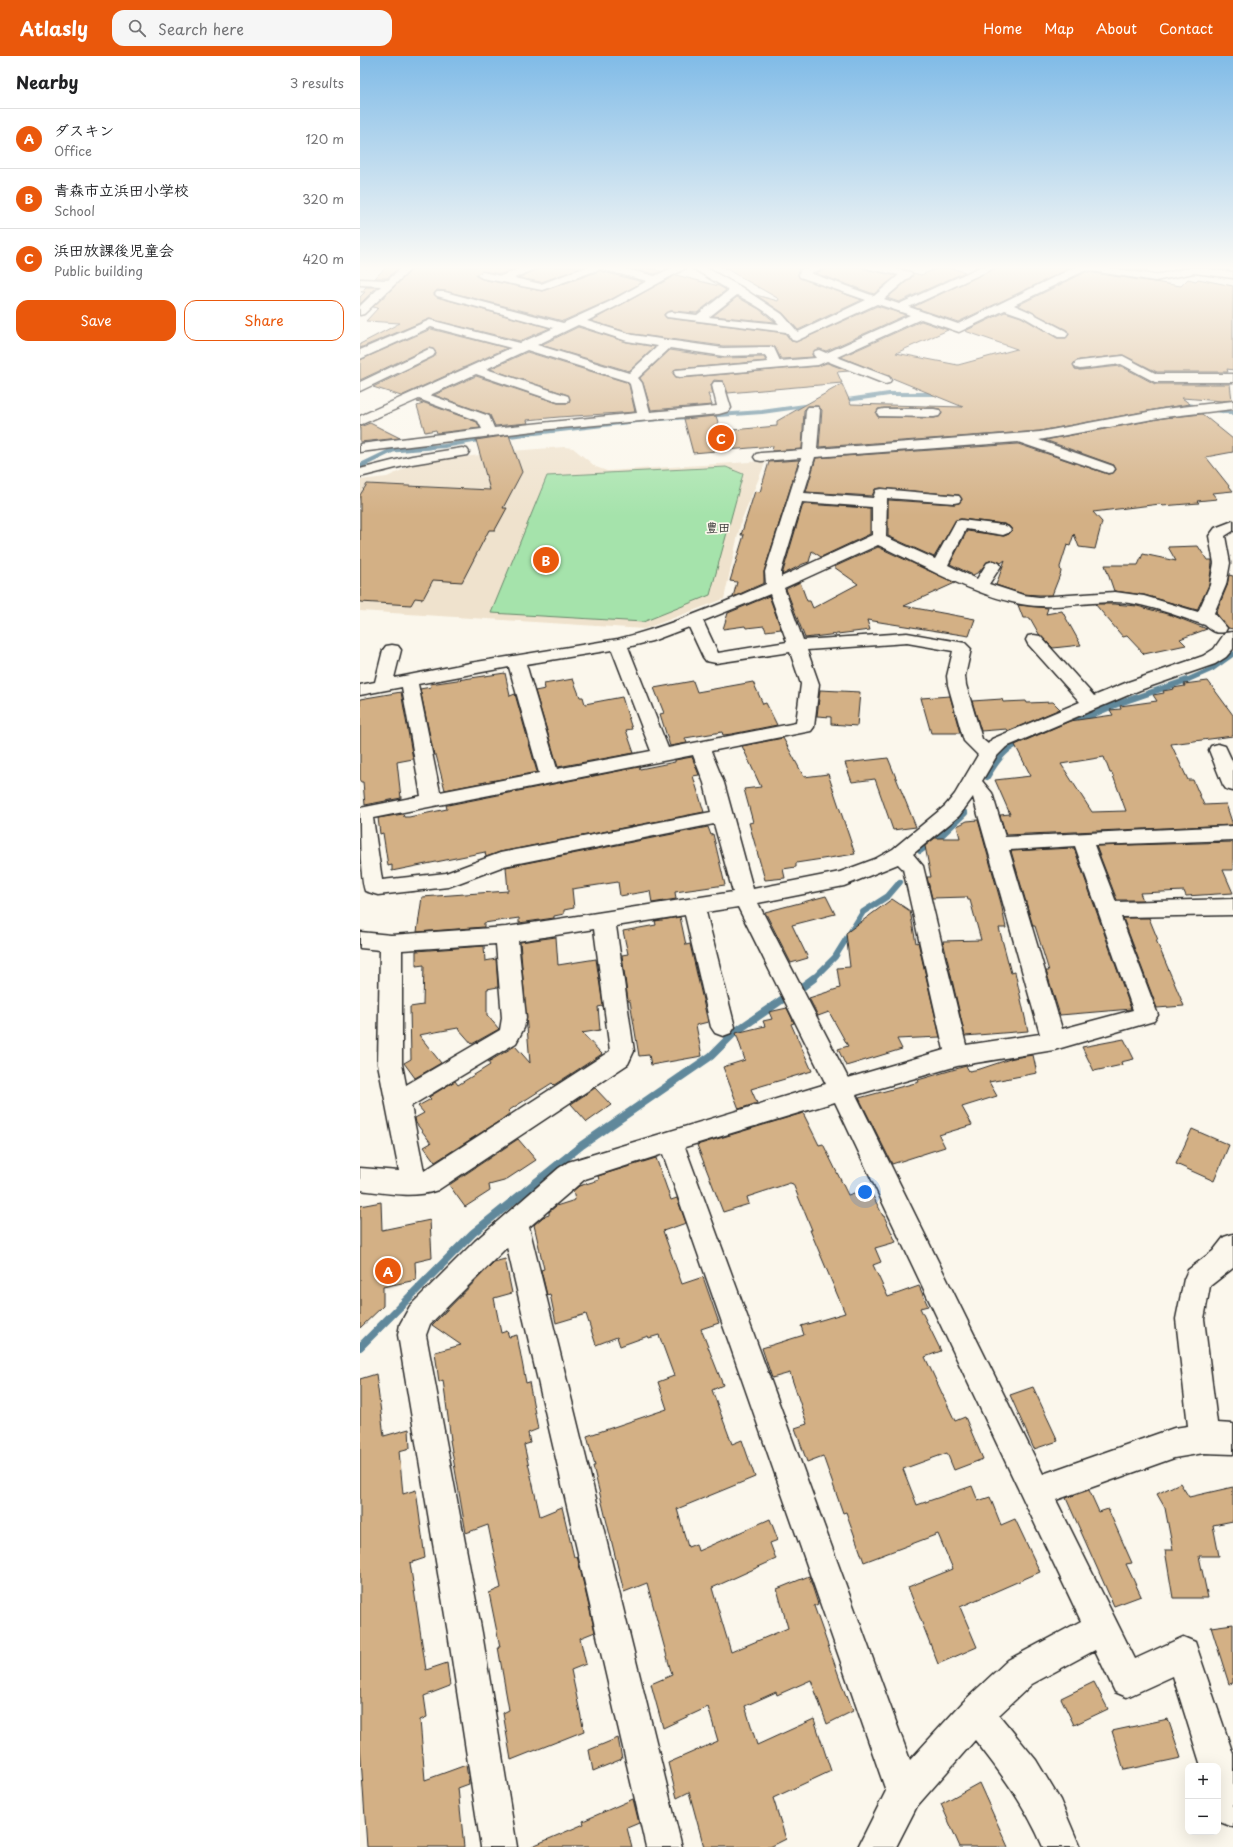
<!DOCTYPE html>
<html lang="en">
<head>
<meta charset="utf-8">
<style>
  :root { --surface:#fff; --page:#f6f6f6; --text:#202124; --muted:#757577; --line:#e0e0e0; --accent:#ea580c }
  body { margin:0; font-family:"Playpen Sans","Klee One",sans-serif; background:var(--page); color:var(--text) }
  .controls { position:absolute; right:12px; bottom:12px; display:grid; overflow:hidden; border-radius:8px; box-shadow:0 4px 16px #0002 }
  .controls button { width:36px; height:36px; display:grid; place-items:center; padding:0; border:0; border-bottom:1px solid var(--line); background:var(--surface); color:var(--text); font:20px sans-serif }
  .you { position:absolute; left:505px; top:1136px; width:14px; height:14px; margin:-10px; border:3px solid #fff; border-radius:50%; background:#1a73e8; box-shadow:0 0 0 6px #1a73e833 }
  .badge { display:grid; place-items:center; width:26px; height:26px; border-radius:50%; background:var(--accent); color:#fff; font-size:13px; font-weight:700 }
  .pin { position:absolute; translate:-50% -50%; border:2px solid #fff; box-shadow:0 1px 4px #0006 }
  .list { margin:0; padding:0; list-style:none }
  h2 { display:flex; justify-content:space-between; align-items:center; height:52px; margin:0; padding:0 16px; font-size:17px }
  h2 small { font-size:13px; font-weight:400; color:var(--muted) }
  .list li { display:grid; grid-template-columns:26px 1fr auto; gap:12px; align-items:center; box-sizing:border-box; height:60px; padding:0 16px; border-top:1px solid var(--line) }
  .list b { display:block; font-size:15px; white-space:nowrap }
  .list p { margin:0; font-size:13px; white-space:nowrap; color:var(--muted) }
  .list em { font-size:13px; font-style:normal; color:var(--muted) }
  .actions { display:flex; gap:8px; padding:12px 16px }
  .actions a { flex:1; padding:9px 0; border:1px solid var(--accent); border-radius:12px; text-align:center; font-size:14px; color:var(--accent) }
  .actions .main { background:var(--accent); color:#fff }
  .icon { flex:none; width:22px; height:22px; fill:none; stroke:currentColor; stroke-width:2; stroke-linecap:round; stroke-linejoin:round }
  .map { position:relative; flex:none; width:873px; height:1791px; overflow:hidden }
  header { display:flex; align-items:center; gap:24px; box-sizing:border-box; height:56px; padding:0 20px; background:var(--accent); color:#fff }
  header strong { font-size:19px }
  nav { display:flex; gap:22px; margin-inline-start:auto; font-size:14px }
  .search { width:280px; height:36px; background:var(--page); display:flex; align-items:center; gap:10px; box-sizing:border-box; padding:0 14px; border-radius:12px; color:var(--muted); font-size:15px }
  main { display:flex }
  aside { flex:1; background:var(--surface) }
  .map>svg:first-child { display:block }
</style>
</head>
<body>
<header>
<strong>Atlasly</strong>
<div class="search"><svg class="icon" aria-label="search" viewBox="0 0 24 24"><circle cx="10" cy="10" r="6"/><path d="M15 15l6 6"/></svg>Search here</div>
<nav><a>Home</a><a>Map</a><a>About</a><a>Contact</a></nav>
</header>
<main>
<aside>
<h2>Nearby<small>3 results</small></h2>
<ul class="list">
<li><span class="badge">A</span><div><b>ダスキン</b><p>Office</p></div><em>120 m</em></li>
<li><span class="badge">B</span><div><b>青森市立浜田小学校</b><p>School</p></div><em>320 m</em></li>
<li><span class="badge">C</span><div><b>浜田放課後児童会</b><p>Public building</p></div><em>420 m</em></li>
</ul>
<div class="actions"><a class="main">Save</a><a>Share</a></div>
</aside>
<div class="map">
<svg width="873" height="1791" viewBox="0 0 873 1791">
  <rect width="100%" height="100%" fill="#fbf7ec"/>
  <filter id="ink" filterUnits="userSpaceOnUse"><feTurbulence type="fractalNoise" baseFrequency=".025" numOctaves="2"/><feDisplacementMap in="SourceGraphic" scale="8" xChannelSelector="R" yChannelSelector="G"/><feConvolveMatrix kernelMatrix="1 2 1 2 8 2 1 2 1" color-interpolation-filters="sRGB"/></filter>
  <g filter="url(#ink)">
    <path fill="#efe2cd" d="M204,391L213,392L236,411L247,415L406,405L381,465L364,543L284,573L0,555V424L27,421L57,407L151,395Z"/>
    <path fill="#a5e3ab" stroke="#68876b" d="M366,411L383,418L350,539L283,566L131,557L187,420Z"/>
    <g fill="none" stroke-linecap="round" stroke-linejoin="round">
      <g stroke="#60889b" stroke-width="4">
        <path d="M480,345L529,338H581"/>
        <path d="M815,349H828L873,357"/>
        <path d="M140,381L286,364L402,356L452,349"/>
        <path d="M57,392L84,390L125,383"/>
      </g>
      <g stroke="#60889b" stroke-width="5">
        <path d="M0,410L33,394L70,391"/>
        <path d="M825,625L852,613L873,598"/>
      </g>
      <g stroke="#60889b" stroke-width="6">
        <path d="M715,666L760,647L827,624"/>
        <path d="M627,721C640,699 647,690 672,682"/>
        <path d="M560,795L582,779L605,757"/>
        <path d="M453,923L475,901L503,856L528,840L540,826"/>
      </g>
      <g stroke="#60889b" stroke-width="8">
        <path d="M442,931L454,922"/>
        <path d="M0,1291L113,1177L222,1089L351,1000L375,976L423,943"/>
      </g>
    </g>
    <g fill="#d3b085" stroke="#2b2b2b" fill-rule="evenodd">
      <path d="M27,210H41L27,222H15Z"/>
      <path d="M56,210H162L141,218L122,215L116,220L122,223L182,235L240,215L283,226L248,245L203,265L85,235L77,234L74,238L77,241L190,272L160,285L69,263L0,292V288L40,267L6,265L18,252L13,251Z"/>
      <path d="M179,210H226L181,226L159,222L178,213Z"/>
      <path d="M258,210H279L301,215L295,218Z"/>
      <path d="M361,210H449L439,214L438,219L440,222L502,244L438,274L423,257L396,239L418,245L419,243Z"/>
      <path d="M467,210H503L505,213L536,220L514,238L455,217L465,213Z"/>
      <path d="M583,210L605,216L539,246L527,242L552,221L553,217L561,219Z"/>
      <path d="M640,210H668L676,212L680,210H715L598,266L553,251Z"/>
      <path d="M747,210H791L784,216Z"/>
      <path d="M726,216L821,230L828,223L836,225L838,223L873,230V314L867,313L868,316H797L763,299L720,304L716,305L713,308L715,313L720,314L761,310L795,328H870L872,344L862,345L822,342L830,348L804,352L680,375L459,391L462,354L458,350H448L444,354L442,393L412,395L413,390L333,397L324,363L356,360L361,375L417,370V365L482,328L491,348L603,351L481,301L561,265L588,274L536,297L598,309L657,293L605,275L645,256L661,261L697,282H706L709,279L707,274L658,249ZM524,352H574L580,353L582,358L579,361L574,362L518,361L516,358L518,353Z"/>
      <path d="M316,219L359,230L366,234L337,257L311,255L304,258L306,262L425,277L431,285L436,286L517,250L546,259L466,295L460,293L455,294L452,298L453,301L421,303L415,291L410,290H363L273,278L231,265Z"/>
      <path d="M6,231H17L0,248V241L5,236H1Z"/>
      <path d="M377,241L399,253L415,266L353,260Z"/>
      <path d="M218,271L267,286L295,291L269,315L181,289Z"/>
      <path d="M71,273L147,292L41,340L13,331L74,301L76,296L73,293L68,292L0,324V304Z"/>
      <path d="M310,294L363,302L404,301L406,305L316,313L313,318L316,321L320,322L458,310L467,307L489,315L477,316L482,327L368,337L363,325L354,324L351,329L353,338H348L352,349L291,354L283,327L280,322Z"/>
      <path d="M167,296L266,326L269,329L275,356L199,361L167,364L168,367L135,370L130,359L74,339L116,320L198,347H209L210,343L208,339L130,313Z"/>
      <path d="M59,345L117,366L120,372L77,377L76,374L65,376L57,350L63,348L57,346Z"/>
      <path d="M842,358L873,383V396L846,401L873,435L852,437L857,443L837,445L839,447L802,450L800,448L733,456L742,466L735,493L719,491L714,478L710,490L707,489L700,511L701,516L692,539H679L663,538L636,529L645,504L641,507L633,504L627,506L619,516L613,519L590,508L607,475L644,480L649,478L652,474L649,470L644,468L601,463L596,464L574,501L528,480V444L594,448L599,447L602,444L599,439L521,432L515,433L512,440L446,436L456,402L658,388L748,418L753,417L756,414L754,409L685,384L804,362Z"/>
      <path d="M10,367L40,382L0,386V371Z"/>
      <path d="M149,379L162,416L143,452H147L135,474H129L102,526L73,524L63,543L55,542L51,549L0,546V439L7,428L130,434L116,384Z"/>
      <path d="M439,404L404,516V527L373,541L377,526L370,525L384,479H381L395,435L400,436L409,406Z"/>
      <path d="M443,448L510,452V478L461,501L452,495L449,506L443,508L422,519Z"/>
      <path d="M838,490L847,504H852V507L849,529L837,554L784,539L754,535L745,509H778L783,498L816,505L808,491Z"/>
      <path d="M518,491L595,527L544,550L615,563L609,580L507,564L510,574L445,582L426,533L440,526L447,545H450L453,552L498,528L474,511Z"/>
      <path d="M869,519L873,520V573L868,572L856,557L867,530Z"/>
      <path d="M409,540L421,573L406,575L404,570L386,572L385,570L363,573L368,557Z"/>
      <path d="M735,548H754L777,550L811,559L847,573L820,583L826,589L784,598L767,580L763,581Z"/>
      <path d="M658,549L688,552L686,558L702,555L721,589L693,592L679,578L670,562H663Z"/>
      <path d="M145,617L150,640L155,638L177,716L85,734L76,699H74L60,633L71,631L70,628Z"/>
      <path d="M213,623L220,641H223L225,648L262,641L272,673L266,674L274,697L198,711L175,635L185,633L184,628Z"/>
      <path d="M333,625L337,636L393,626L403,648L406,647L417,669L372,678L363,679L362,676L325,682L327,687L310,690L300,658L304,657L294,632Z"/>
      <path d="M848,625L873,659V680L811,688L828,724H833L844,749L866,748L873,769L646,779L640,759L650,758L635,724L671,720L655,689L710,665L753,659L750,654L761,653L760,650L797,645L793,639L804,637L803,635L814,633L813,632L825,630L824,628ZM744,701L750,717H752L766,755L732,756L701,708Z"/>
      <path d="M460,634L500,636L497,670L471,668V661L457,660Z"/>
      <path d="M41,636L53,703L37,706L41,742L5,749L3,726H0V643Z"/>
      <path d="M590,640L600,677H571L561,642Z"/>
      <path d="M642,643L643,646L666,645L667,647L693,646L700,653L648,675L647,673L621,675L612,645Z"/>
      <path d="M423,682L444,721L468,718L495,798L436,807V811L423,813L425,822L405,824L389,767L393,766L384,733L401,731L382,690Z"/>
      <path d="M332,701L339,719L333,720L344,756L140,796L126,801L125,796L32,815V809L28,810L23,777L20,778L18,762L43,758L44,761H49L87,753L86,749H88L279,711L280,713L315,706V704Z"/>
      <path d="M528,702L556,771L533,774L515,723L492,726L485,707Z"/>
      <path d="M618,764L641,847L646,872H639L651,917L655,916L668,975L605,980L583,885L621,884L610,844H608L607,841L572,842L567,821H571L565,790L575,782H600L597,770L607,765Z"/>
      <path d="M348,771L351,779L353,778L365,829L315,836L316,843L292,847L290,835L260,840L258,826L212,833L214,852L204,854V858L194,860V862L159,867V862L124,867V871L57,876L62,841L148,835L146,811Z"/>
      <path d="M873,786V814H863L873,837L826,840L824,835L780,837L783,844H757L736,790Z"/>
      <path d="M714,792L771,953L700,959L686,915H689L675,870H673L651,795Z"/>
      <path d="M466,840L475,858L432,869L448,902L431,907L405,856Z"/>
      <path d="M532,843L550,855L556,887L558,886L580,981L537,983L542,993L486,1010L478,993L488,990L469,956L458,960L449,942L480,932L477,912L490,911L486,877Z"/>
      <path d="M320,861L326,889L330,888L348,966L336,969L342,1000L291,1009L289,999L279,1000L270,945H268L262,899L268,898L263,875L296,869L295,865Z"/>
      <path d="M763,862H789L798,884H796L824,950L797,952Z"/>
      <path d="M196,881L198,909L236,903L243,950L238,951L240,974L222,977L242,998L194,1029L192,1027L148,1055L150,1057L141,1064L75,1106L64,1091L71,1087L56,1067L55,1062L64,1057L58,1050L71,1043L69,1041L95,1025L98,1029L130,1009L128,1006L155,990L170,1007L160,886Z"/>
      <path d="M124,890L125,905L136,903L138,931L127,933V959L139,973L112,988L98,972L59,979L81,1007L55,1022L44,1007L51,1003L50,951L63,949L64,909L56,910V895Z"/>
      <path d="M427,952L434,967L431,968L452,1015L391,1033L397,1047L379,1053L363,1011L385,1004L376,977L405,970L403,965L412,963L409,956Z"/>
      <path d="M764,983L774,1003L761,1006L762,1009L734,1015L722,991Z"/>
      <path d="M673,999L677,1017L629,1026L637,1040L602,1051L612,1069L579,1079L585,1091L532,1108L499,1042L559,1026L558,1024L606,1010L609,1015L620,1013L653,1002Z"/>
      <path d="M235,1032L251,1049L227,1066L211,1048Z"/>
      <path d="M443,1057L459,1089L463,1088L488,1139L509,1132L523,1160H524L536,1186L515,1192L521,1206L513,1209L528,1241L559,1230L568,1250L560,1252L581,1295L565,1301L595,1365L605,1361L623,1403L594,1414L587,1397L543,1413L557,1449L612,1430L618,1445L630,1441L641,1469L655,1463L680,1516L600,1551L617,1591L578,1608L548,1531L593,1513L578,1478L504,1506L486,1456L483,1457L463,1400L447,1406L435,1372L447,1368L430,1317L412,1322L402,1292L444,1279L441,1270L485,1257L450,1174H452L433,1128L430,1127L387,1141L389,1148L363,1156L337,1089Z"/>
      <path d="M832,1073L869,1089L854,1125L816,1108Z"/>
      <path d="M158,1083L176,1104L144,1125L129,1129L130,1135L105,1151L89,1129Z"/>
      <path d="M296,1102L311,1144L317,1142L326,1167L303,1175L322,1228L343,1221L359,1267L341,1273L363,1329L352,1334L372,1388L382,1384L395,1421L317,1453L328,1491L336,1488L338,1495L410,1463L418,1484L410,1487L416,1503L352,1532L371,1596L428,1572L417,1533L449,1520L458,1548L454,1550L486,1640L487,1639L493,1655L467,1668L451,1624L417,1639L416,1636L385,1650L397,1689L454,1663L471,1715L413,1742L426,1783L410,1791H344L329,1736L317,1742L308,1707L358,1685L348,1651L303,1672L291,1628L312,1619L297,1564L287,1527L264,1536L233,1410H235L227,1380L307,1353L298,1326L314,1320L299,1279L289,1282L288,1280L260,1290L257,1281L236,1289L226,1258L196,1267L190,1238L187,1239L181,1214L184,1213L174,1169L183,1161L189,1159V1156L196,1150L215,1144L213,1135L219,1130L239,1124L238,1120Z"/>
      <path d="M21,1146L22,1174L70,1164L72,1202L55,1206L56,1224L23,1231V1250L0,1272V1150Z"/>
      <path d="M145,1203L152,1237L134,1242L141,1277L147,1275L149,1281L157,1279L166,1327L169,1326L178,1373L168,1377L170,1387L164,1389L180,1460L202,1451L214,1501L217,1500L235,1576L220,1582L226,1608L211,1614L224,1675L151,1704L143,1657L149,1654L138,1591H140L129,1537L141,1532L128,1469L106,1477L90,1384H91L83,1324L79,1326L75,1296L101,1289L72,1269L134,1206Z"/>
      <path d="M16,1318L24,1380L49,1373L50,1392L39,1395L43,1438L56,1434L65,1502L50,1507L66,1614L87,1607L90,1630L64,1640L67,1661L60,1664L65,1724L106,1709L109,1728L98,1732L104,1791H7L0,1688V1323Z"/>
      <path d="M673,1331L698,1385L674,1393L650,1339Z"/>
      <path d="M820,1427L829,1441L873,1431V1465L853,1469L859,1500H839L848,1542H813L805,1494H813L805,1452L797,1438Z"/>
      <path d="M729,1434L739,1456L748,1453L772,1507L766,1508L781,1540L754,1550L706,1442Z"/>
      <path d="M873,1568V1627L869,1628L851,1571Z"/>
      <path d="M734,1626L748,1653L714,1669L701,1642Z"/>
      <path d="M808,1663L821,1702L764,1714L752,1675Z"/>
      <path d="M258,1682L262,1703L233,1715L229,1694Z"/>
      <path d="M619,1727L648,1791H600L581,1748Z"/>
      <path d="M273,1743L279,1767L267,1772L272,1791H170L224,1768L223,1765Z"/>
    </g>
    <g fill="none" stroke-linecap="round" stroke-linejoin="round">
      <defs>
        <g id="minor">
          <path d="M43,210H54L4,258L0,259V250L21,230L0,229V223L28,224Z"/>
          <path d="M165,210H178L177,212L154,222L181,228L229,210H253L295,220L315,210H327L326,212L257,250L227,265L273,279L307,284L363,292L410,291L414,292L420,305L456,302L453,298L455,295L459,294L466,297L550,259L517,248L436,285L432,284L426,276L307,261L305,259L307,257L311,256L337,259L369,234L332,212L331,210H343L381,231L422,258L438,276L506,244L440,221L439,219L440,214L452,210H466L465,212L450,217L514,240L539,219L505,212L504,210H522L551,216L552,218L551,220L524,243L539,248L622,210H635L634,212L549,251L598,268L717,210H740L795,219L834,211L873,216V222L834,217L795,225L726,214L654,249L670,256L706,275L708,278L706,281H698L662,260L645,254L599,276L561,263L477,301L529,321L531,324L529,327L525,328L467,305L458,309L320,321L316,320L314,317L316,314L408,306L405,299L363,300L310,292L278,322L282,327L290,356L357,350L352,329L354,326H362L364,329L371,352L369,355L359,358L190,373L0,396V388L122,373L118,365L59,343L0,369V360L151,292L71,271L0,303V294L70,264L160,287L194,272L77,240L75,238L77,236H85L203,267L249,246L287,225L240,213L182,234L122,222L117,219L122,216L141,220ZM377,239C392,247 408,255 419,268L349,261ZM218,269L267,285L298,290L269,317L177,289ZM167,294L267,325L270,328L277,357L134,372L129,360L70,339L116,318L198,346H208L209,343L208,340L126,313Z"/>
          <path d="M69,293L73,294L75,297L73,300L0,335V326Z"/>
          <path d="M763,300L797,318H873V326H795L761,308L720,313L716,312L714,309L716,306L720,305Z"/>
          <path d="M873,345V353L804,361L679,384L753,410L755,413L753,416L748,417L658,386L455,401L444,437L513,442L516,434L521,433L599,440L601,443L599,446L594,447L527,442L526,481L575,503L596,465L601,464L643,469L648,471L651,474L648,477L643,479L606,473L588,509L617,523L627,507L633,505L639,507L641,510L629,528L663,539L679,541L755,536L784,540L838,556L850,529L854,507L849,480L855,472L873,465V475L865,480L870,507L866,529L854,557L867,572L865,576C856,578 852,575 845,569C816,560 785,546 754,546C723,546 692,554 661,548C613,539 562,509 518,489L424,532L443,584L547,577L605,587L611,593L605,620L606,629L622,683L628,688L632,683L720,646L668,588L666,584L668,580L674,579L680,580L734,640L768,626L843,600L854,593L865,577L873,576V593L866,601L855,608L780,634L646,691L636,701L622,725L632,737L645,781L873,770V784L734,789L756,846L873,843V859L761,861L798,959L794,965L694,994L597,1010L496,1039L683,1418L814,1372L828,1370L816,1263L824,1223L828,1214L853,1195L864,1181L873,1178V1212L850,1230L844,1263L857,1367L873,1368V1398L844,1397L814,1402L696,1444L775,1603L823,1581L835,1586L873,1698V1771L860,1766L858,1760V1710H841L813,1620L767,1641L755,1636L735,1594L672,1628L639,1659L676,1704L700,1744L720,1791H683C666,1751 642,1718 615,1684L557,1750L536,1791H498L526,1735L303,1098L225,1123L169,1171L322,1791H286L147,1191L70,1268L66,1279L122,1577L157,1791H121L88,1577L38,1279L40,1268L50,1250L115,1185L199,1112L208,1106L466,1028L378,851L346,856L375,971L371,977L363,980L355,977L351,971L325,859L256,870L274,995L268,1008L78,1134C53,1143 26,1137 0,1134V1112L39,1115L18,1008L20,894L0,892V876L31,879L146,871L373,836L354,768L144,810L88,831L18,839L5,835C0,820 0,772 0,752L61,740L42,631L0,639V629L15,626L23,594L26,590L32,589L38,590L41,594L34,622L110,607L258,583C309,570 359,549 406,528L405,516L441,402L401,405L396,404L394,401L396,398L401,397L443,394L446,354L448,351H458L460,354L457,393L680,376L804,353ZM442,446L512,451V479L421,521V516ZM410,538L427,586L358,597L343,565ZM329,571L343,601L346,605L356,607L430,596L441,628L436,667L308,692L268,591L292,585ZM547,587L593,595L587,620L588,629L604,685L618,699L595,738L585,750L533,793L515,803L480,816L393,833L364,727L351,695L451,675L454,671L459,628L447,594ZM252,594L291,695L197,713L166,608ZM149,611L179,717L80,736L58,628ZM333,699L344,727L351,756L140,797L86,817L22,824L13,762ZM613,741L680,978L606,989L563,810L553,798L599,760ZM715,790L773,954L702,973L649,794ZM538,808L543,813L584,994L488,1022L398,847L484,830ZM234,873L250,995L64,1115L51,1050L156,987L164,972L166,962L158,885ZM136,888L142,962L140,974L46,1029L42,1008V894ZM475,1046L721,1565L648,1604L604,1645L550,1704L325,1091Z"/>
          <path d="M524,353H574L579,354L581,357L579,360L574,361L519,360L517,357L519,354Z"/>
          <path d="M102,392L107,393L109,396L107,399L52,408L0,421V413L52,400Z"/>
          <path d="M858,688L865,690L873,707V735L866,733L863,729L849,694L851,690Z"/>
        </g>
      </defs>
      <use href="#minor" stroke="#2b2b2b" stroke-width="3"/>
      <use href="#minor" fill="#fbf7ec" fill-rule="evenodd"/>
    </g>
  </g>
  <linearGradient id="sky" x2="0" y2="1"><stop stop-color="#80bbe7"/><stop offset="0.46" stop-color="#fdfbf6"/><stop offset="1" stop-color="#fdfbf6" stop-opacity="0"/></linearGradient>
  <rect width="873" height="460" fill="url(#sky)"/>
  <g text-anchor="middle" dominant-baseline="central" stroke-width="3.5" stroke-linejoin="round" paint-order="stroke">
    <g font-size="12" font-weight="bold" fill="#2b2b2b" stroke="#fbf7ec">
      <text x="358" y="471">豊田</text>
    </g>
  </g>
</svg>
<div class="controls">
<button>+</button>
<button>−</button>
</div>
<div class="you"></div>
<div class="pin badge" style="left:28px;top:1215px">A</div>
<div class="pin badge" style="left:186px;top:504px">B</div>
<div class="pin badge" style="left:361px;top:382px">C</div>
</div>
</main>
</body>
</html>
